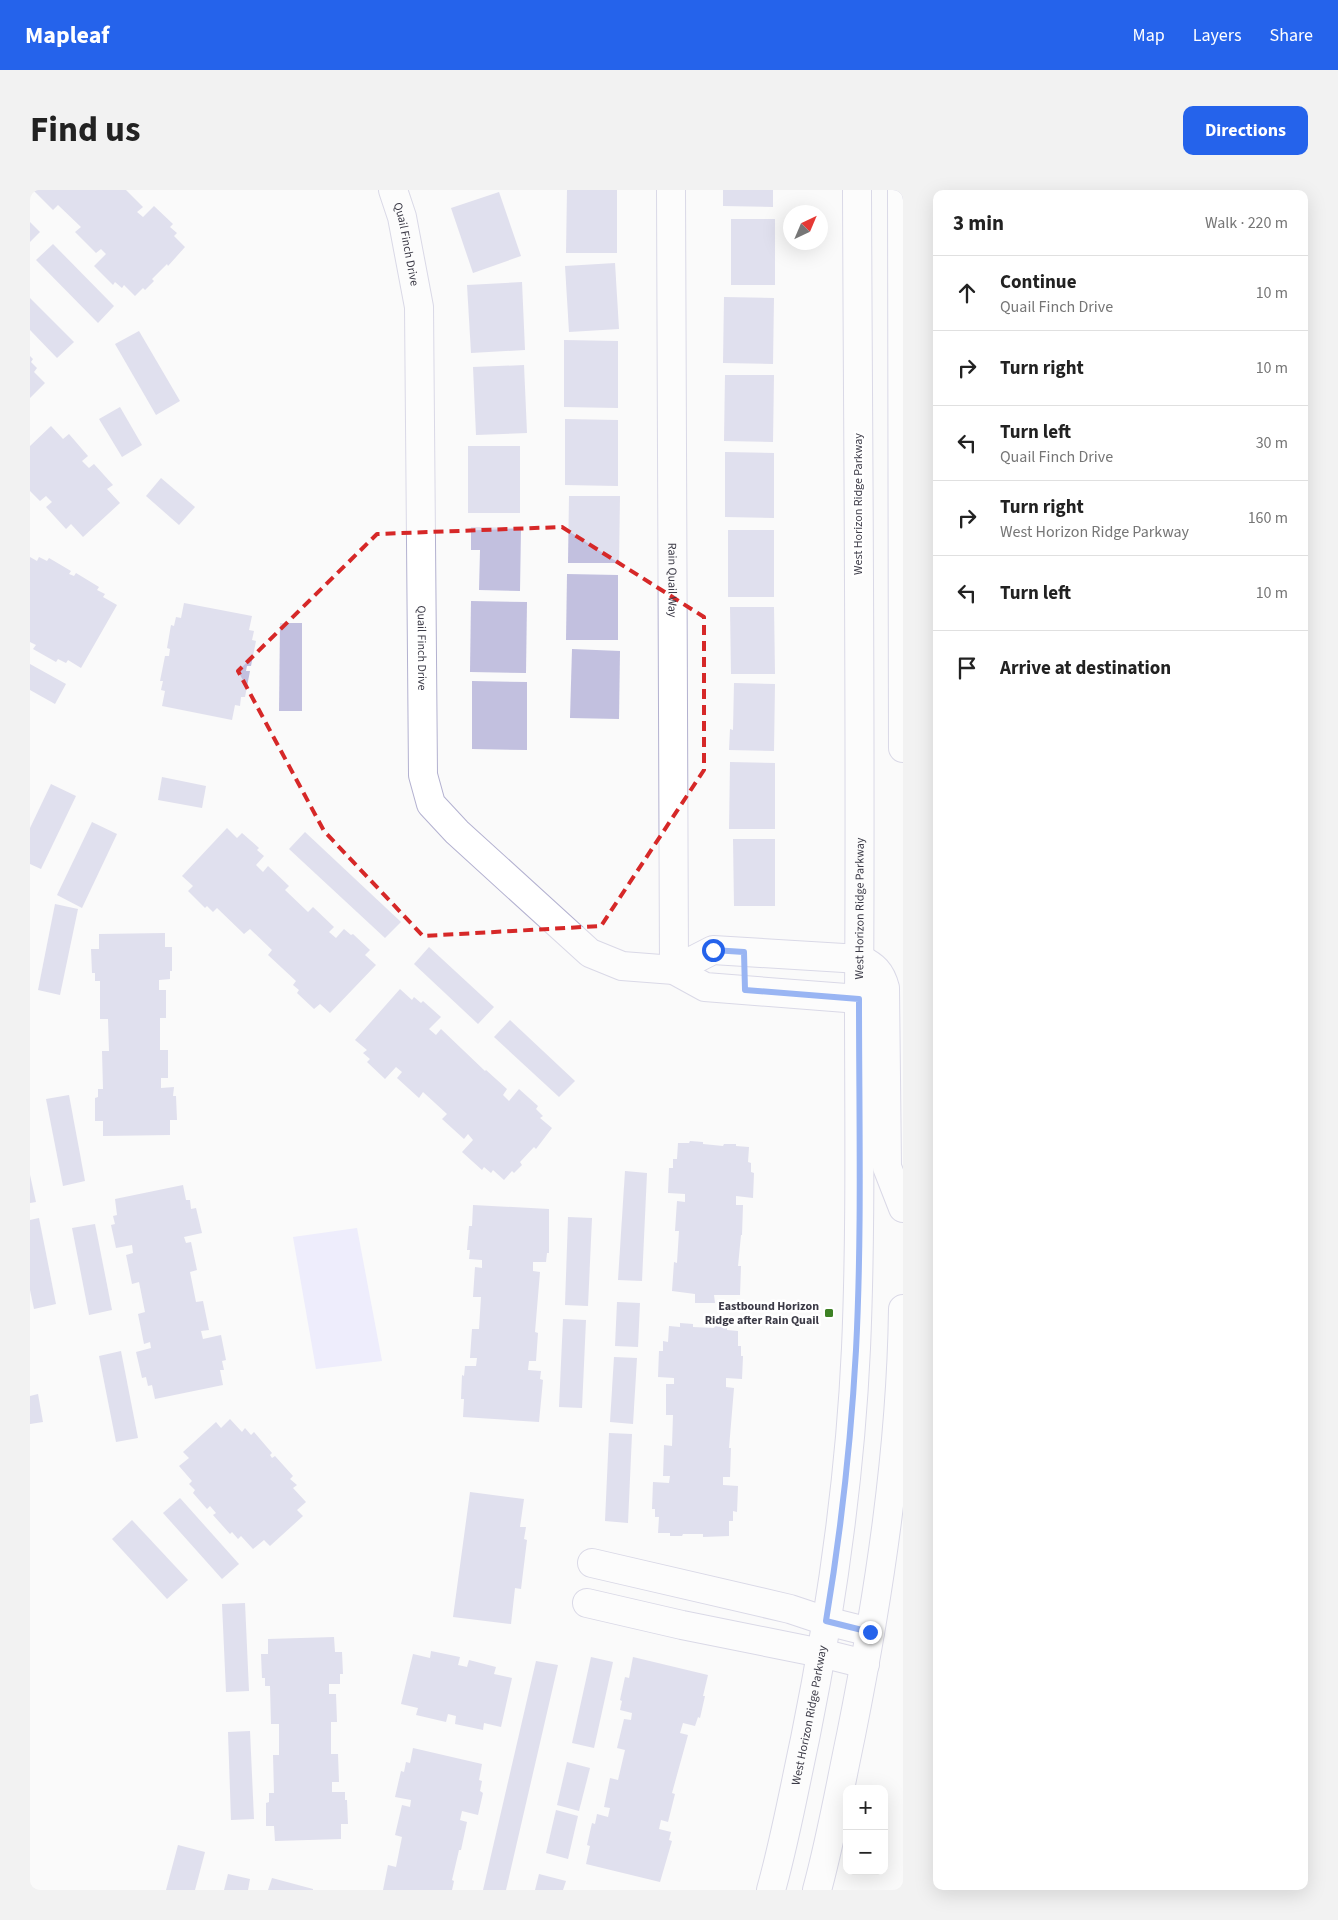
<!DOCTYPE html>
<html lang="en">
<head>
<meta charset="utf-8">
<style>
  :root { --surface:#fff; --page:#f2f2f2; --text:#222; --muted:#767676; --line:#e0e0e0; --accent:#2563eb }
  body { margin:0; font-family:"Source Sans 3",sans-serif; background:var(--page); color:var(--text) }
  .controls { position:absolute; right:15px; bottom:15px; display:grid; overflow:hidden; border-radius:10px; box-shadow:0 5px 20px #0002 }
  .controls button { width:45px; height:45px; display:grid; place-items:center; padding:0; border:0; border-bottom:1px solid var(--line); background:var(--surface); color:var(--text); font:25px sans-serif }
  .compass { position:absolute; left:753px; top:15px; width:45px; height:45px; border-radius:50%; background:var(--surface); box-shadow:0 5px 20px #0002; rotate:44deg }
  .stop { position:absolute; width:15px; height:15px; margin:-11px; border:4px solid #2563eb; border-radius:50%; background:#fff }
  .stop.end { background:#2563eb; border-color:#fff; box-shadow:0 1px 5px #0008 }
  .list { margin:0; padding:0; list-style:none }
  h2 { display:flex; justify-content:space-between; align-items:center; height:65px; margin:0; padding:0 20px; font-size:21px }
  h2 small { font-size:16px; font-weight:400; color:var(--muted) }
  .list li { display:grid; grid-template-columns:32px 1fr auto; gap:15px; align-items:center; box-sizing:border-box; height:75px; padding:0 20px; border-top:1px solid var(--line) }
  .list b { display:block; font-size:19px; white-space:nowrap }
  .list p { margin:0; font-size:16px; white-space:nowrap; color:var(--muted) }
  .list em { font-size:16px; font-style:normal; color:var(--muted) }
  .icon { flex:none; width:28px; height:28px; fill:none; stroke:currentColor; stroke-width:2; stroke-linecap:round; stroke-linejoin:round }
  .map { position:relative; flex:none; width:873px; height:1700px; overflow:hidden; border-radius:10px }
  header { display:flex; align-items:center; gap:30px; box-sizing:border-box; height:70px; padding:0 25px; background:var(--accent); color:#fff }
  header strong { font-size:24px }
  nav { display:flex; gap:28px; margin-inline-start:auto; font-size:18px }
  .intro { display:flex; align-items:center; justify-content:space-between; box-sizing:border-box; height:120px; padding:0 30px }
  h1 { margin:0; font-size:35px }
  .button { padding:12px 22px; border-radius:10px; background:var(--accent); color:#fff; font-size:18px; font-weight:700 }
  main { display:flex; gap:30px; padding:0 30px }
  aside { flex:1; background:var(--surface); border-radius:10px; box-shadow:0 5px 20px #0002 }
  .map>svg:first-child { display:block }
</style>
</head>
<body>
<header>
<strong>Mapleaf</strong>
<nav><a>Map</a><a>Layers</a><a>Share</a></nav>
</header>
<div class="intro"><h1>Find us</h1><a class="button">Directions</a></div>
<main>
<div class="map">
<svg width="873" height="1700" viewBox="0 0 873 1700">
  <rect width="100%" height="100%" fill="#fafafa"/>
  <path fill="#dfddfe" d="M327,1038L352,1171L286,1179L263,1047Z"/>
  <g fill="#c2c0df">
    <path d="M3,0H96L113,17L107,22L113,27L124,16L143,34L140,37L147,43L144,46L155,57L138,76L137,74L122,89L124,91L115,100L113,98L105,106L94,95L92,98L85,92L83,95L64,76L76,64L71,59L66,63L45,42L51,37L28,15L23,20Z"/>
    <path d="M537,0H587V63H536Z"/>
    <path d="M693,0H743V17L693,16Z"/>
    <path d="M469,2L491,66L443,83L421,18Z"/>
    <rect x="701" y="29" width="44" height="66"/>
    <path d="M0,32L10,42L0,52Z"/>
    <path d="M23,54L84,116L68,133L6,70Z"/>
    <path d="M585,73L589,139L539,142L535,76Z"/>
    <path d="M492,92L495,160L441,163L437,95Z"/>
    <path d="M694,107L744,108L743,174L693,173Z"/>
    <path d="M0,108L44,152L27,168L0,140Z"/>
    <path d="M109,141L150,211L126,225L85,154Z"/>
    <path d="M534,150L588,151V218L534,217Z"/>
    <path d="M0,166L3,169L1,172L7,178L4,182L15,193L0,208Z"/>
    <path d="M494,175L497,243L446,245L443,177Z"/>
    <path d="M695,185H744L743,252L694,251Z"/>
    <path d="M90,217L112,255L92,267L69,229Z"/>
    <path d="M535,229L588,230V296L535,295Z"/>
    <path d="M21,236L33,249L39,244L58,266L52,271L59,278L64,274L83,295L77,299L90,313L53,347L41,334L36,339L16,317L22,312L16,306L10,311L0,301V256Z"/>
    <rect x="438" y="256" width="52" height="67"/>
    <path d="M695,262L744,263V328L695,327Z"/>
    <path d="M131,288L165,317L149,335L116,306Z"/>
    <path d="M539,306H590L589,373H538Z"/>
    <path d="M441,337L491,338L490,401L449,400L450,360H441Z"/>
    <rect x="698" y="340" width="46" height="67"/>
    <path d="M0,367L7,371L9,367L17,371L19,368L41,381L39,384L44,386L46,383L69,397L67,400L75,404L73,407L87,415L51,478L38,470L36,473L28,469L26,472L3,459L6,455L0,452Z"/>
    <path d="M537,384L588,385V450H536Z"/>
    <path d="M441,411L497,412L496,483L440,482Z"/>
    <path d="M154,413L222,426L219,440L224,441L222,450L226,451L221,476H217L216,481H220L215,507H211L210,516L205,515L202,530L132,516L135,501L131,500L133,491H130L135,466H139L140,459L137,458L141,435L144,436L146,427L151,428Z"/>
    <path d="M700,417H744L745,484H701Z"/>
    <path d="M250,433H272V521H249Z"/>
    <path d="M542,459L590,461L589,529L540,528Z"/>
    <path d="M0,474L36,494L25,514L0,500Z"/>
    <path d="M442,491L497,492V560L442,559Z"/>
    <path d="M704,493L745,494L744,561L699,560L700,539L703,540Z"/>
    <path d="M700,572L745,573V639H699Z"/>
    <path d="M132,587L176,596L172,618L128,610Z"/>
    <path d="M21,594L46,606L11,679L0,674V638Z"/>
    <path d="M62,632L87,644L52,718L27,705Z"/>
    <path d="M197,638L207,648L212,643L229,658L227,660L234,666L226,675L233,682L238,676L259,696L255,700L278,722L283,717L304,737L299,742L306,748L314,739L321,745L323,744L340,760L335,765L346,775L300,823L290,814L284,819L267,803L269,800L263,795L266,791L238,765L242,760L220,739L214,744L187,718L183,722L177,716L175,718L158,701L163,696L152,686Z"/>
    <path d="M275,642L371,732L355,748L259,659Z"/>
    <path d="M703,649H745V716H704Z"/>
    <path d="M25,714L48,719L30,805L8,800Z"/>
    <path d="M135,743V757H142V781H140V789L129,790V800H136V828H130V860H138V888H131V898L144,897L143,906H146L147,930H140V945L73,946V931H65V908L68,907V899H73L72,861H79L78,829H70V791H65V783H62L61,759H69V744Z"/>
    <path d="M399,757L464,817L448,834L384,774Z"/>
    <path d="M370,799L382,810L384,807L391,813L393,811L411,827L399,839L406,845L411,839L455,881L456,880L477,899L473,905L479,911L489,899L508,916L506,919L513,926L510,928L522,938L506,959L504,957L490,972L492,975L484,983L482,981L474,990L463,980L461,983L454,977L452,980L432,962L443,950L438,944L434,949L412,929L417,924L393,902L389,908L367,888L372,882L366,877L355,889L337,872L340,869L333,863L337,860L325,850Z"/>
    <path d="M480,830L545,891L529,907L464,847Z"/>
    <path d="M39,905L55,991L33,996L16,909Z"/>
    <path d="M660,951L673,952V954L693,956L694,954H706V956L719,957L718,972L721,973V982L724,983L723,1008L706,1006V1015H713L712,1045H711L708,1076H711L710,1105H684L685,1113H665V1104L642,1101L644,1072L647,1073L649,1041H645L647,1011L655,1012V1004L638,1003L639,978H643V969H647L648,953H659Z"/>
    <path d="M595,981L617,983L612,1091L588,1090Z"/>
    <path d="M0,985L6,1012L0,1013Z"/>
    <path d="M153,995L156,1010H160L161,1019L166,1018L172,1043L154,1047L156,1053L161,1052L167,1080L160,1082L166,1112L173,1111L179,1140L171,1141L173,1149L191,1145L196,1170L192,1171L194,1180H190L193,1195L125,1209L122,1195L118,1196L116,1187L112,1188L106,1162L121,1158L120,1152L114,1154L108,1124L115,1122L109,1092L102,1094L96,1065L103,1063L102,1055L86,1058L81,1035L85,1034L83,1026L87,1025L85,1009Z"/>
    <path d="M443,1015L519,1019V1063H517L516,1072H503V1081L510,1082L505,1142L508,1143L506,1171H499L498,1180L511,1181L510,1189L513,1190L509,1232L433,1227L434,1209H431L432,1185L434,1186L435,1176H446L447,1168H440L442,1139H449L451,1107H443L445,1077L452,1078V1070L439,1069L440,1060H437L439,1036H442Z"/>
    <path d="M538,1027L562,1028L558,1116L535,1115Z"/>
    <path d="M9,1028L26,1114L4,1119L0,1100V1030Z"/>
    <path d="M65,1034L82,1120L59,1125L42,1038Z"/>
    <path d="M587,1112L610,1113L608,1157L585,1156Z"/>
    <path d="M533,1129L556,1130L552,1218L529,1217Z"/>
    <path d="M650,1133L663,1134V1137L684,1138L685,1136L697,1137V1140L708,1141V1156H711V1166H713L712,1189L696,1188V1197L704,1198L699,1258H701L700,1287H693V1295L708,1296L707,1322L703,1321V1331H699V1346L673,1347V1344H653L652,1346H640V1343H628L629,1327H625V1319H622L623,1292L639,1293L640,1286H633L634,1255L642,1256L643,1225H636V1194H644V1188L628,1187L629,1161H633V1151L638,1152L639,1136L650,1137Z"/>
    <path d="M91,1161L108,1248L86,1252L69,1166Z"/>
    <path d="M584,1167L607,1168L603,1234L580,1232Z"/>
    <path d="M8,1204L13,1232L0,1234V1206Z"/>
    <path d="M200,1229L212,1242L215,1238L221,1245L224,1242L242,1263L240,1265L242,1268L245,1266L263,1286L260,1289L267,1295L263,1298L276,1312L267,1320L273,1326L240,1356L234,1350L223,1359L211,1346L208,1349L202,1342L200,1344L183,1325L186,1323L180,1316L177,1319L163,1303L165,1300L159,1294L162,1291L149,1276L159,1268L153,1262L186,1232L191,1238Z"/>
    <path d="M579,1243L602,1244L598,1333L575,1331Z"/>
    <path d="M440,1302L494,1309L490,1337H496L494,1349L497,1350L491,1399L485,1398L481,1434L423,1427Z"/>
    <path d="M150,1308L209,1374L192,1389L133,1323Z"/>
    <path d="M102,1330L158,1390L137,1409L82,1349Z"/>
    <path d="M215,1413L219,1501L196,1502L192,1414Z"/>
    <path d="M304,1447L305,1462H312L313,1484H310V1494H299V1504H306L307,1532H301V1564H308L309,1592H302V1602H315V1610H317L318,1634H311V1649L245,1651L244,1636H236V1613L239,1612V1603H244L243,1565H249V1534H241L240,1496H235V1488H232L231,1464H238V1449Z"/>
    <path d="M401,1461L430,1467L428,1475L437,1477L439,1470L466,1477L464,1484L482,1488L471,1537L454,1533L453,1540L425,1534L426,1526L418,1524L416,1532L386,1525L388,1518L371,1514L383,1464L400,1468Z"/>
    <path d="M561,1467L583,1472L564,1558L542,1553Z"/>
    <path d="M603,1467L678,1485L673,1506H675L670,1528L668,1527L665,1536L653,1533L650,1543L658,1545L642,1603L645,1604L638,1632L631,1630L629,1639L641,1642L639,1650L642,1651L630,1692L556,1674L560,1656L557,1655L562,1633L565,1634L567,1624L578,1627L580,1618L574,1617L580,1588L588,1590L595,1560L587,1558L594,1529L601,1530L602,1523L590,1520L592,1511L590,1510L595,1487L599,1488Z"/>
    <path d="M506,1471L528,1475L476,1700H453Z"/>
    <path d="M220,1541L224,1629L201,1630L198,1542Z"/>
    <path d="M383,1558L452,1574L449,1590L452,1591L450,1601L453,1603L448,1625L432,1621L430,1630L437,1632L431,1660H429L422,1690L424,1691L422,1700H353L358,1675L366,1677L372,1647L365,1645L372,1615L380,1617L381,1610L365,1607L371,1581L374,1582L376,1572L380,1573Z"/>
    <path d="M537,1572L560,1578L549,1621L527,1615Z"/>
    <path d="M526,1620L548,1626L538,1669L516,1663Z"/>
    <path d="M148,1655L175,1662L165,1700H136Z"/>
    <path d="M198,1684L220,1689L218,1700H194Z"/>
    <path d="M509,1684L536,1691L533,1700H505Z"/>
    <path d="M242,1688L283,1699V1700H238Z"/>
  </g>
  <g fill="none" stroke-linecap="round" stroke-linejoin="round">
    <defs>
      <g id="minor">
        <path id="s1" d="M363,0L372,27L389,117L393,585L401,614L427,642L560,763L592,776L644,780L675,797L829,809"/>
        <path id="s2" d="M641,0L644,780"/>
        <path d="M644,780L683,760L830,769"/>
        <path d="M562,1373L760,1419L796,1431"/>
        <path d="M557,1413L652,1435L791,1463"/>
      </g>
      <g id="major">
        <path d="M872,0L873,558"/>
        <path d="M830,769C844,776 851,782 855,798L857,977L873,1018"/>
        <path d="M796,1431L840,1442"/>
        <path d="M791,1463L835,1474"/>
        <path id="s3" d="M741,1700C755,1650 764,1600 775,1549C801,1421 820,1290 826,1158C831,1041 829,924 829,807C831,538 828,269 827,0"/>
        <path d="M787,1700C801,1649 810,1597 821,1545C849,1405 871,1262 873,1119"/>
      </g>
    </defs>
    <use href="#minor" stroke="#b3b1d0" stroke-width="30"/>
    <use href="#major" stroke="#b3b1d0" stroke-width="30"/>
    <use href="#minor" stroke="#fff" stroke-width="28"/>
    <use href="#major" stroke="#fff" stroke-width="28"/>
  </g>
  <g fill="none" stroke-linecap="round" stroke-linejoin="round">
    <path stroke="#2563eb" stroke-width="6" d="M683,760L714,762L715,800L829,809C829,926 832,1043 826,1160C821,1251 811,1341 796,1431L840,1442"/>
  </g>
  <path d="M0 0H873V1700H0ZM532,337L674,427V580L571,736L393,746L294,641L208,481L347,344Z" fill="#fafafa" fill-opacity=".55" fill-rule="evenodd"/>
  <path fill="none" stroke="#d62828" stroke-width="4" stroke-dasharray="10 6" stroke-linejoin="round" d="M532,337L674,427V580L571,736L393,746L294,641L208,481L347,344Z"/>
  <rect fill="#3d8124" stroke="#fff" stroke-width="2" x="794" y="1118" width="10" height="10" rx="2.5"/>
  <g text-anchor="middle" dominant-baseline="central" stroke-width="5" stroke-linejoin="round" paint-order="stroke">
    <g font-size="12" fill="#3b3a46" stroke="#fff">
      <text stroke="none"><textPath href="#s1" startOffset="56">Quail Finch Drive</textPath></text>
      <text transform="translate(828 314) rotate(-90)">West Horizon Ridge Parkway</text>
      <text stroke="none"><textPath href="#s2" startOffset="390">Rain Quail Way</textPath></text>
      <text stroke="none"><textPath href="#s1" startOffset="461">Quail Finch Drive</textPath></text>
      <text stroke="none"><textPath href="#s3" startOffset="989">West Horizon Ridge Parkway</textPath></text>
      <text stroke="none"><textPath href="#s3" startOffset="179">West Horizon Ridge Parkway</textPath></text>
    </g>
    <g font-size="12" font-weight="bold" fill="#3b3a46" stroke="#fff" text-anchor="end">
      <text x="789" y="1116">Eastbound Horizon<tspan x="789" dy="14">Ridge after Rain Quail</tspan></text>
    </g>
  </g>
</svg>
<div class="controls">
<button>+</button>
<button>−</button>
</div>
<svg class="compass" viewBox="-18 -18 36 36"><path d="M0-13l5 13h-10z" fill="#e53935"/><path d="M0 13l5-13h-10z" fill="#767676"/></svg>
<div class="stop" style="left:683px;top:760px"></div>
<div class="stop end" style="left:840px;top:1442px"></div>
</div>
<aside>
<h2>3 min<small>Walk · 220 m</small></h2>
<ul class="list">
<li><svg class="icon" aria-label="ahead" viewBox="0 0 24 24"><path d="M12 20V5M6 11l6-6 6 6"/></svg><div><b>Continue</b><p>Quail Finch Drive</p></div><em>10 m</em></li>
<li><svg class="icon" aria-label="right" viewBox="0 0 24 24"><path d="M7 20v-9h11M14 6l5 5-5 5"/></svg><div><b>Turn right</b></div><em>10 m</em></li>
<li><svg class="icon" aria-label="left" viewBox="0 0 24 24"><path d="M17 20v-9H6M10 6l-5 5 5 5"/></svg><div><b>Turn left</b><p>Quail Finch Drive</p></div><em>30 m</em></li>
<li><svg class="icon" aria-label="right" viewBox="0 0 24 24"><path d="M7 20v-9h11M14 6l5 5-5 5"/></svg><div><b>Turn right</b><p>West Horizon Ridge Parkway</p></div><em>160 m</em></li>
<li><svg class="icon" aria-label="left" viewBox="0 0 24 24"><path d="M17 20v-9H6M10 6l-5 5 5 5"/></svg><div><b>Turn left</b></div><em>10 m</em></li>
<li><svg class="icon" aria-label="arrive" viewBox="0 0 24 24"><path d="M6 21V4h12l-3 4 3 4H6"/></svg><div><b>Arrive at destination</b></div></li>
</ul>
</aside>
</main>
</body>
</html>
